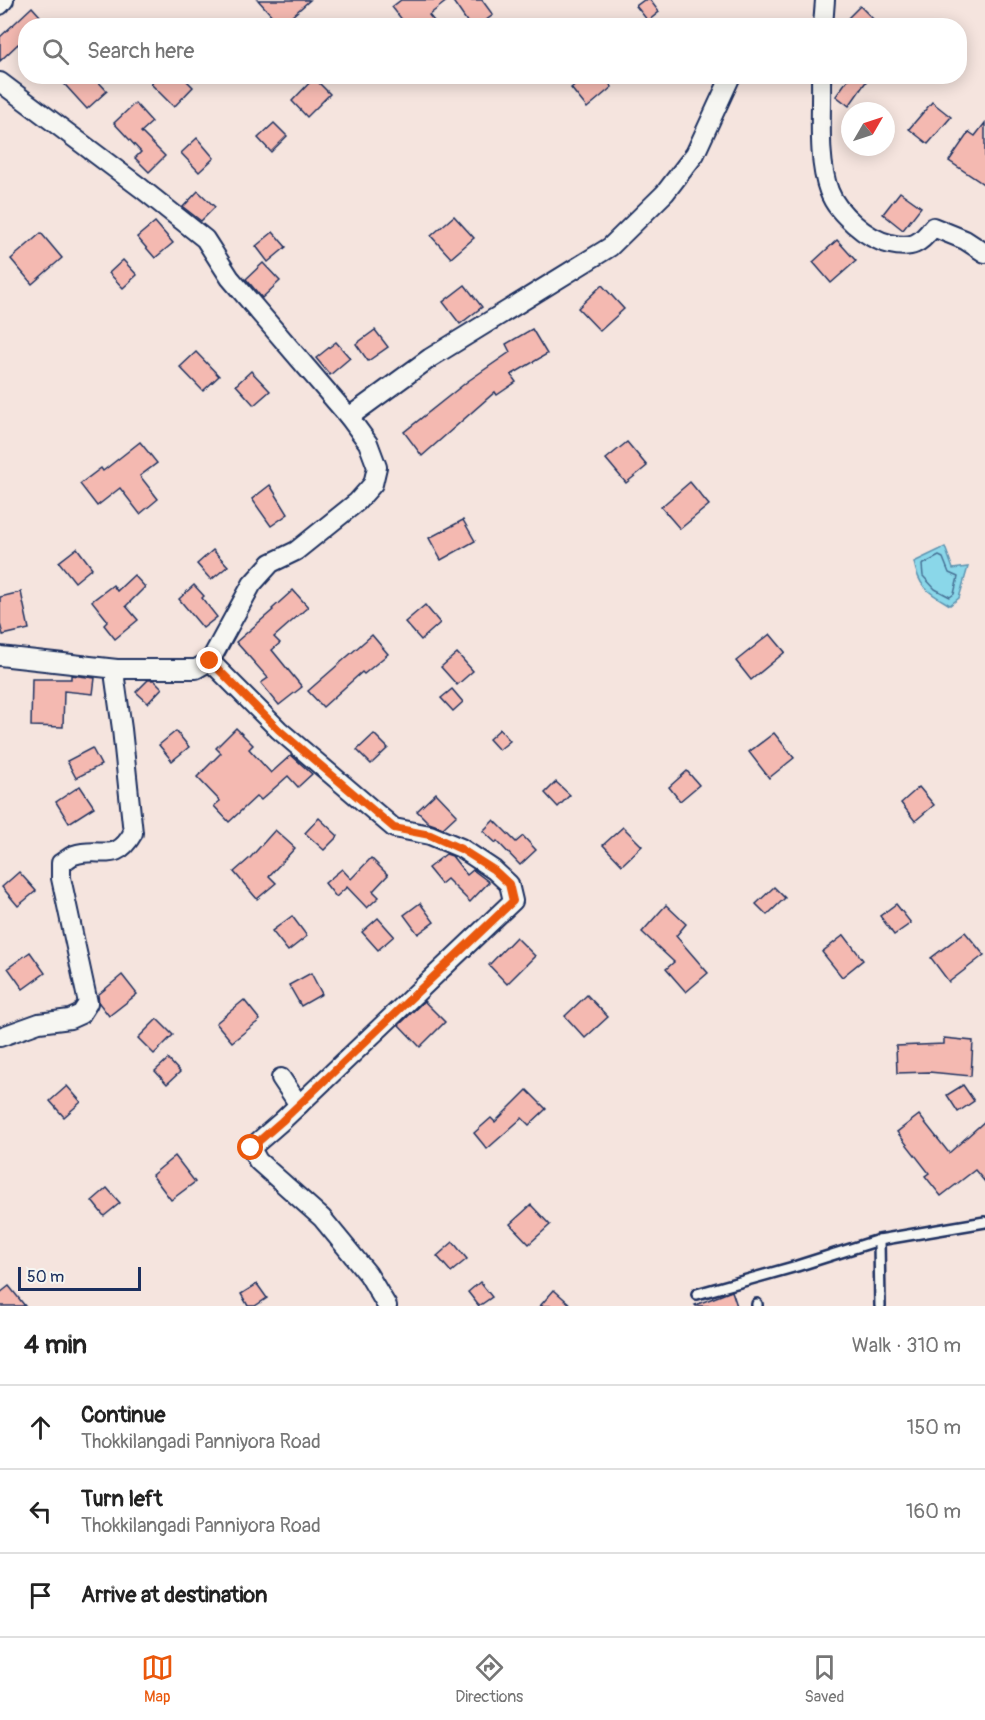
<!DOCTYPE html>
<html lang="en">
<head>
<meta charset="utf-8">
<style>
  :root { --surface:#fff; --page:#f2f2f2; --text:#222; --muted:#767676; --line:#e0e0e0; --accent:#ea580c }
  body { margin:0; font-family:Pangolin,sans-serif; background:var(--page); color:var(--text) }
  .compass { position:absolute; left:841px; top:102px; width:54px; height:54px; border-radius:50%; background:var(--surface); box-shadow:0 3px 15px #0003; rotate:51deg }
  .scale { position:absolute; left:18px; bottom:15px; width:123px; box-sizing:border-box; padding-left:6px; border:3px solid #1b2f5e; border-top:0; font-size:16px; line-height:21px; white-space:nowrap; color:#1b2f5e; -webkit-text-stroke:4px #f6f6f2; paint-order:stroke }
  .stop { position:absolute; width:18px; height:18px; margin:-14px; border:4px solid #ea580c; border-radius:50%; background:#fff }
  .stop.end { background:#ea580c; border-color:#fff; box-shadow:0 2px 6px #0008 }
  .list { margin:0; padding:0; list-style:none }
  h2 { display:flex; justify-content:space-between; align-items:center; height:78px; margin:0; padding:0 24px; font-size:26px }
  h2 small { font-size:20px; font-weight:400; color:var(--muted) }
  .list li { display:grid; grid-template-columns:39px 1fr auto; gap:18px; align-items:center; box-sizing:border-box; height:84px; padding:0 24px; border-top:2px solid var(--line) }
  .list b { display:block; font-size:22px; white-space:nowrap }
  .list p { margin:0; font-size:20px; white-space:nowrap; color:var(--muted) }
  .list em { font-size:20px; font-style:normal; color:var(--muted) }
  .icon { flex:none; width:33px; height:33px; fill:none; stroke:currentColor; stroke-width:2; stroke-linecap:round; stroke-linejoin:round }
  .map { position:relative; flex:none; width:985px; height:1306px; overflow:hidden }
  .search { position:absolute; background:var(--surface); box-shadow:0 3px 15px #0003; left:18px; right:18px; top:18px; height:66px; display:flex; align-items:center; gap:15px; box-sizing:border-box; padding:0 21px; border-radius:24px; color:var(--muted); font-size:22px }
  .sheet { height:330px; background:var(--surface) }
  nav { display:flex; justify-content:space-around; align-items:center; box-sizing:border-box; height:84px; border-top:2px solid var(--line); background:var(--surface); font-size:16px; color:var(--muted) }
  nav a { display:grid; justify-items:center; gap:3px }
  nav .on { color:var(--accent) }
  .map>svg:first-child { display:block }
</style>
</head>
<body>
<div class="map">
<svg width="985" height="1306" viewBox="0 0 985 1306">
  <rect width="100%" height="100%" fill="#f5e4de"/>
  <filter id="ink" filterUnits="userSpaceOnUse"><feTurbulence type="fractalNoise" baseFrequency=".0167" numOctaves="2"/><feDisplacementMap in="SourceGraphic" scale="12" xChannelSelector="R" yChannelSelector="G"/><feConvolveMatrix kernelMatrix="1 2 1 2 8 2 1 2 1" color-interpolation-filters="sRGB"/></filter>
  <g filter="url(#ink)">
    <path fill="#8ad7e9" stroke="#5e94b1" stroke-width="1.5" d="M945,547L953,569L968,567L959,598L950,605C928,592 919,588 914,562Z"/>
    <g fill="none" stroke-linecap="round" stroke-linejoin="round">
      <path stroke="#477296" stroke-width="1.5" d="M939,556L943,558L949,573L958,577L954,594L950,597L935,589L923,576L922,565Z"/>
    </g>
    <g fill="#f4b9b1" stroke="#1b2f5e" stroke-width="1.5">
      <path d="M258,0H310L281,26Z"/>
      <path d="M401,0H448L429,15L438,26H407L392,7Z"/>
      <path d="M452,0H482L493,15L478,26H470Z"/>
      <path d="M644,0H650L659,12L648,21L636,6Z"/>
      <path d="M860,6L880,26H840Z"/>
      <path d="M32,7L49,26H26V52L18,44L0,61V37Z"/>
      <path d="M57,76H93L107,91L87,109Z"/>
      <path d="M158,76H182L193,87L174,107L151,84Z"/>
      <path d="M585,76H603L612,87L587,108L571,88Z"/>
      <path d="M850,76H870L849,106L836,96Z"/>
      <path d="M314,78L330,94L307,117L292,101Z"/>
      <path d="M932,102L951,117L928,144L909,129Z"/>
      <path d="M135,103L152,122L141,132L165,156L149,172L135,158L141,152L114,123Z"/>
      <path d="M274,123L287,136L271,152L258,138Z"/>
      <path d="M985,123V185L949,161L969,132L975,136Z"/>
      <path d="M197,138L214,158L199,172L181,153Z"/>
      <path d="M198,191L215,207L201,221L183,207Z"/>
      <path d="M900,192L921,207L903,230L883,214Z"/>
      <path d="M454,216L474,238L451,258L431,236Z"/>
      <path d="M155,222L173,243L155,258L137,237Z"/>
      <path d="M273,232L286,247L268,262L256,246Z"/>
      <path d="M41,233L62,258L32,284L11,259Z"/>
      <path d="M837,240L856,261L831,283L813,262Z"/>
      <path d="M123,260L137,275L123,288L109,273Z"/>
      <path d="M263,263L280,281L262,298L246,279Z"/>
      <path d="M465,285L482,307L460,324L443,302Z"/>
      <path d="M602,285L624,309L600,331L578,308Z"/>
      <path d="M532,329L547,354L511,375L516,382L497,395L495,392L422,456L404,432L468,381L510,352L506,344Z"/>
      <path d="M375,330L388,347L368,361L356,344Z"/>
      <path d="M336,342L350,358L330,375L316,358Z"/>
      <path d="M196,352L219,376L203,391L180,367Z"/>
      <path d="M251,371L270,391L254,405L236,385Z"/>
      <path d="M140,442L157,463L140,476L158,499L140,514L120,488L97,506L80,484L101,468L103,471Z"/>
      <path d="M627,442L647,466L626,483L606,459Z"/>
      <path d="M690,482L709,505L680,529L661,507Z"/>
      <path d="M270,485L288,514L271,526L252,499Z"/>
      <path d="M463,520L475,541L441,560L429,538Z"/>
      <path d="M77,548L92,568L75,582L59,562Z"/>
      <path d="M213,550L228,566L211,580L197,564Z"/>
      <path d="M134,575L145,587L126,606L138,620L115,639L104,625L108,621L92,601L113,585L117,591Z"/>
      <path d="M194,585L204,596L202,598L217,617L203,628L179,599Z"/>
      <path d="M293,590L308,607L274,637L280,643L272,650L302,687L279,705L261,683L268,678L236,642L273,610L272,609Z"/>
      <path d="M21,592L29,629L3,635L0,624V597Z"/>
      <path d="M425,605L440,623L421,640L405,622Z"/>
      <path d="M770,634L785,652L751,680L736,661Z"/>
      <path d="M372,635L388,654L364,674L362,672L323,707L308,691Z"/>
      <path d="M457,653L473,671L457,685L441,667Z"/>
      <path d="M71,675L95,678L93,694L64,691L63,727L31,726L32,679H71Z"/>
      <path d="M148,680H154L162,688L148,703L136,692Z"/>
      <path d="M452,689L463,702L453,711L441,698Z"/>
      <path d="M236,728L253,745L249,749L271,773L291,755L312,774L298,787L288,776L261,800L257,796L229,822L214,806L220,801L197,777L221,753L216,748Z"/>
      <path d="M500,729L510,741L499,750L489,739Z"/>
      <path d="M176,731L189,747L172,761L159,745Z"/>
      <path d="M774,733L794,758L769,778L749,752Z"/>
      <path d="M374,734L388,748L371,764L357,750Z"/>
      <path d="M92,748L101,765L76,778L67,761Z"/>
      <path d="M687,771L699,785L680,801L669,787Z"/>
      <path d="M556,782L570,795L558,807L545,793Z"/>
      <path d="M80,786L94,807L69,823L56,802Z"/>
      <path d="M919,787L934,805L915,821L901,803Z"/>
      <path d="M436,793L457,815L443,828L429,823L417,811Z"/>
      <path d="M319,818L338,836L324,850L305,833Z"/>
      <path d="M494,820L516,842L523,836L536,850L520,865L497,841L496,843L483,831Z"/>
      <path d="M623,827L642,846L622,865L603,845Z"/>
      <path d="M275,830L295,848L269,876L276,883L257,899L234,872L250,858Z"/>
      <path d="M446,854L452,856L467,875L473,870L489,882L470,902L447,879L441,884L428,868Z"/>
      <path d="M371,858L388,875L373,891L379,897L367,908L347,887L336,897L325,883L342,869L351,879Z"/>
      <path d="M19,872L36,891L18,906L2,887Z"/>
      <path d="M774,887L785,898L767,915L756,904Z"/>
      <path d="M420,903L434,922L418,934L404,915Z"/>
      <path d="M896,904L911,923L894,935L880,916Z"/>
      <path d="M666,905L686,924L676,936L708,973L686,992L666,969L674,962L642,932Z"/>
      <path d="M292,916L307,936L288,951L272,931Z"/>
      <path d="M378,918L394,936L378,950L362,932Z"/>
      <path d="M965,932L984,955L949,982L931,958Z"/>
      <path d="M844,935L863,960L842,977L822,952Z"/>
      <path d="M516,937L535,956L507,984L489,965Z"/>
      <path d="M30,952L45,973L23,989L8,968Z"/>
      <path d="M311,973L322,994L301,1006L289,985Z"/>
      <path d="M122,975L137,994L109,1016L99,1003L98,995Z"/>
      <path d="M587,995L608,1017L585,1038L565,1016Z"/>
      <path d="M244,1000L260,1020L232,1042L216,1023Z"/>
      <path d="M424,1001L445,1022L420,1047L399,1025Z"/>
      <path d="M157,1019L173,1035L154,1054L138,1038Z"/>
      <path d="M944,1038L973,1041L971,1076L929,1072L897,1073L896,1046L944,1044Z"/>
      <path d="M168,1059L180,1072L167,1084L155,1071Z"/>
      <path d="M963,1085L974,1101L958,1112L947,1095Z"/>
      <path d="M67,1086L81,1102L64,1117L50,1101Z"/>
      <path d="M527,1090L546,1109L529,1125L522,1118L487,1149L474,1133L491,1118L495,1122Z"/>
      <path d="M919,1115L949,1153L985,1121V1182L975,1170L941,1196L925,1176L929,1173L897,1132Z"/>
      <path d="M175,1156L195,1182L171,1200L152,1175Z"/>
      <path d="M107,1188L120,1203L104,1216L92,1201Z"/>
      <path d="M531,1205L550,1225L529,1244L510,1224Z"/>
      <path d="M453,1242L467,1259L451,1272L437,1256Z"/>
      <path d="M480,1282L492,1297L479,1306L468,1292Z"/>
      <path d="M257,1284L267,1298L255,1306H248L241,1294Z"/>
      <path d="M9,1286L25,1306H0V1293Z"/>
      <path d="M554,1290L572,1306H540Z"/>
      <path d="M732,1291L737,1306H696L695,1305Z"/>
    </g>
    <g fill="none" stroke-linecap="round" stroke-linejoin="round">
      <defs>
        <g id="service">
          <path d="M879,1240L880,1306"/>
          <path d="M697,1294L797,1266L879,1240L985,1222"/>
          <path d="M757,1304V1306"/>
        </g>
        <g id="minor">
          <path d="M0,5L4,0"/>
          <path d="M823,26L825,0"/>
          <path d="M821,76C822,111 817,160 829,191C834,205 844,215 854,224C864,233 877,241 890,244C912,249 920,244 933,227L965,240L985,253"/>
          <path d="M0,82L141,188L205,239L230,278L349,417"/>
          <path d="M0,656L117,669"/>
          <path d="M210,661L279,730L394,828L430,835L461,848L494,870L509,884L513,901L282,1121L251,1148L258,1161L322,1218L368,1274L387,1306"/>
          <path d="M0,1037L39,1023L70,1019L81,1014L88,1003L61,878V863C65,861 69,857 74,855C101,846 115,865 133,833L122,729L115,679L117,669H196L210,661L252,584L271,563L296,551L357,502L373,484L377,467L368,443L349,417L430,358L610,247L665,193L695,154L731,76"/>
          <path d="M281,1078L299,1105"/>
        </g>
      </defs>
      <use href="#service" stroke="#1b2f5e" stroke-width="14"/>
      <use href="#minor" stroke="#1b2f5e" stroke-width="22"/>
      <use href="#service" stroke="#f6f6f2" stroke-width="9"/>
      <use href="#minor" stroke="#f6f6f2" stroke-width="18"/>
    </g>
  </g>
  <g fill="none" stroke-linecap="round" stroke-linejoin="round" filter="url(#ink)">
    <path stroke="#ea580c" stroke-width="8" d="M210,661L279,730L394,828L430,835L461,849L494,870L509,884L513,901L282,1121L251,1148"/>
  </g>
</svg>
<svg class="compass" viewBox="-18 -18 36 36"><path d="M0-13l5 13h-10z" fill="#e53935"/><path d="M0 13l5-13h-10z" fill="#767676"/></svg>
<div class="scale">50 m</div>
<div class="stop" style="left:251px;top:1148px"></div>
<div class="stop end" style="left:210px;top:661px"></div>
<div class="search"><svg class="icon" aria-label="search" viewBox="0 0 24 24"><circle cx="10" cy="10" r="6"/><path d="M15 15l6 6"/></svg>Search here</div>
</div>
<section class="sheet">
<h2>4 min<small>Walk · 310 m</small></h2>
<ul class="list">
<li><svg class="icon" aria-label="ahead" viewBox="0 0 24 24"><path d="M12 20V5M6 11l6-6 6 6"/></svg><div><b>Continue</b><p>Thokkilangadi Panniyora Road</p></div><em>150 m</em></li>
<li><svg class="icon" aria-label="left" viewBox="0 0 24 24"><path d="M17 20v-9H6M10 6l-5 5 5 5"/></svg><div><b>Turn left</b><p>Thokkilangadi Panniyora Road</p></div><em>160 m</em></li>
<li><svg class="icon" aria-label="arrive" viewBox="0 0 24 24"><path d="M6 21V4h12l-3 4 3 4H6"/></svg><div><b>Arrive at destination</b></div></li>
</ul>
</section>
<nav>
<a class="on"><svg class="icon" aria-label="map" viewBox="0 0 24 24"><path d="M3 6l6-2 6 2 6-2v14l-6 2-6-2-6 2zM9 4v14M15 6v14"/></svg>Map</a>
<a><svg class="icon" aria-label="directions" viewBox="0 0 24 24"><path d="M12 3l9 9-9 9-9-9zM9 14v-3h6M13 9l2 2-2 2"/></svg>Directions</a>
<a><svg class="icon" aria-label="saved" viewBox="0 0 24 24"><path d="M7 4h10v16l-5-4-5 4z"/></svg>Saved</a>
</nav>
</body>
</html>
